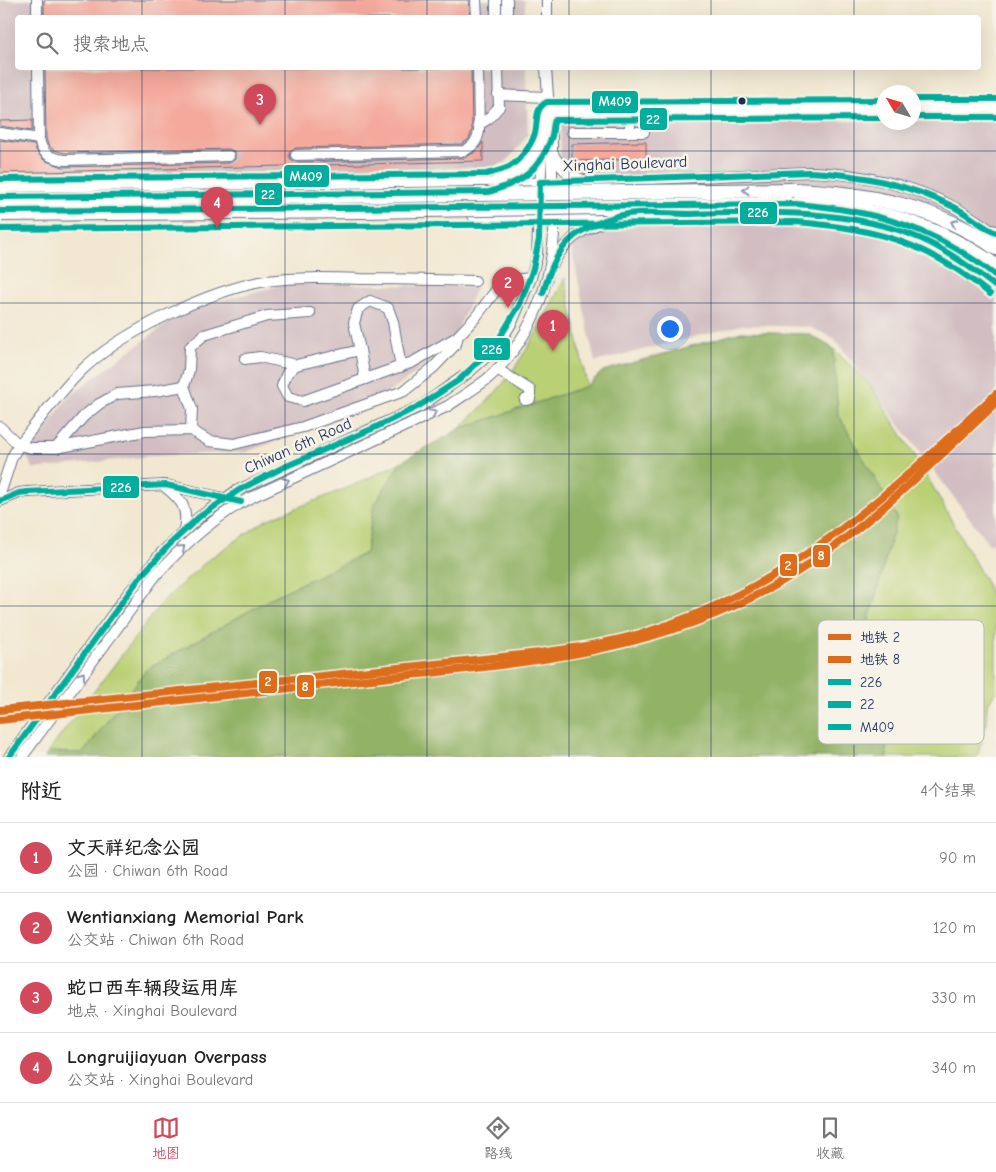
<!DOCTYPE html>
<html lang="zh">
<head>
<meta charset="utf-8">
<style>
  :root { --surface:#fff; --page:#f2f2f2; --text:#222; --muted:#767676; --line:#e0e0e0; --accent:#d1495b }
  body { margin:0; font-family:"Comic Neue","LXGW WenKai TC",sans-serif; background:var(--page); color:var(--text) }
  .compass { position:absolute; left:876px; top:85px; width:45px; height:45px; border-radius:50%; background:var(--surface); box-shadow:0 5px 20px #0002; rotate:308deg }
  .you { position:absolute; left:669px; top:328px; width:18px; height:18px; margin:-12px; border:4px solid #fff; border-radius:50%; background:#1a73e8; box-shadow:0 0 0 8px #1a73e833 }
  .badge { display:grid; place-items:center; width:32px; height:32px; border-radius:50%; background:var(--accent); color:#fff; font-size:16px; font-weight:700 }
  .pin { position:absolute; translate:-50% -41px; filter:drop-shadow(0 1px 2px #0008) }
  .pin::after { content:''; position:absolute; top:26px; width:18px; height:15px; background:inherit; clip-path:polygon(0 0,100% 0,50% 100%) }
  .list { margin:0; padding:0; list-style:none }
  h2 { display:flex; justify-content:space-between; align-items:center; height:65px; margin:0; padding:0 20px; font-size:21px }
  h2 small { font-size:16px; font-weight:400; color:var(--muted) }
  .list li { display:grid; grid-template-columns:32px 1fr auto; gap:15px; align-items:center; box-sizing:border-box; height:70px; padding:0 20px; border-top:1px solid var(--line) }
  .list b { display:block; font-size:19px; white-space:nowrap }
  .list p { margin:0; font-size:16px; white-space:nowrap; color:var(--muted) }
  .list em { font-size:16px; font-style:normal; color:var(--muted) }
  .icon { flex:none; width:28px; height:28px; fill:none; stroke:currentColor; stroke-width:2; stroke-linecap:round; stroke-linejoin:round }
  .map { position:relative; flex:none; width:996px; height:757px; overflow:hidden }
  .search { position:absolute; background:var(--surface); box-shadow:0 5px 20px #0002; left:15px; right:15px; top:15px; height:55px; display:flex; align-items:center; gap:12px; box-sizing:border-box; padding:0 18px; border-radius:5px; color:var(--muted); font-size:19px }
  .sheet { height:345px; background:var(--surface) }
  nav { display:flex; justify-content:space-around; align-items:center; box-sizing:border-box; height:70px; border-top:1px solid var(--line); background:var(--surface); font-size:14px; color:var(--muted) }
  nav a { display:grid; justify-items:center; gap:2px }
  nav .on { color:var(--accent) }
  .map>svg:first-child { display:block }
</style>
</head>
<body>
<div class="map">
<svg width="996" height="757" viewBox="0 0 996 757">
  <rect width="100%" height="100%" fill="#f7f3e8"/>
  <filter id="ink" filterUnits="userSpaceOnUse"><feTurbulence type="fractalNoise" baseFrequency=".02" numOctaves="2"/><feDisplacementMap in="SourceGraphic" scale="10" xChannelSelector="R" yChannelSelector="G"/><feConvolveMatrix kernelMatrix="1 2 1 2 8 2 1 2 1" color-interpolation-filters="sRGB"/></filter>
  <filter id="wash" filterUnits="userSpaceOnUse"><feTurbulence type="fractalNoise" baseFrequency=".0096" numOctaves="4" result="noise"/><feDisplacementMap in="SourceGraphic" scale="20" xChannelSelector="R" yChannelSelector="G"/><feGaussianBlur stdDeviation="1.12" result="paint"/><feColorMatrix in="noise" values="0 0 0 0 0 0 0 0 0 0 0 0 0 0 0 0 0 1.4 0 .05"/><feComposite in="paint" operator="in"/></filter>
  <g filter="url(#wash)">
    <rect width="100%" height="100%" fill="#f2e8d1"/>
    <g fill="#d2bec2">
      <path d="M0,0H525V18H18V68H526L528,135L506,162L493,167L148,176L96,171L0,173Z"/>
      <path d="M561,119L883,121L884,122H914V121H996V542L989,544L834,338L809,327L742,325L595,362L568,232L560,168Z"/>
      <path d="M290,283L477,287L448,350L367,408L246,452L151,456L34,469L26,456L68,397L186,309Z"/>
    </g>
    <g fill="#b9d075" stroke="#6a806a">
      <path d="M565,278L587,386L459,429C473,415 489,401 502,385C528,352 546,314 565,278Z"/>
      <path d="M833,348L870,385L922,467L988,586L996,611V691L987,705L986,727L977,757H887L869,619L897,517L838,414Z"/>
      <path d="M401,462L374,505L366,553L277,595L147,669L83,753L48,752L162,602L209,559L266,520L352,486Z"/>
    </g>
    <path fill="#92b266" stroke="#567062" d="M741,332L808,334L833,348L838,414L897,517L869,619L887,757H45L48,752L83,753L147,669L277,595L366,553L374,505L401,462L459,429L587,386L603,371Z"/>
    <g id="blocks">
      <g fill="#f4a99c">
        <path d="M44,0H469L470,18H44Z"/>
        <path d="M45,68H471L472,130L469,139L462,144L296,148L290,151L289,156L292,161L296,162L464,158L477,151L483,142V161L0,173V140L34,145L37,152L44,160L63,167L229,163L235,159V152L229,149L65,153L54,150L48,145L46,138Z"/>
        <path d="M32,120V131L0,126V121Z"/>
        <path d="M646,142V159L572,161V144Z"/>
      </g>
    </g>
  </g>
  <g filter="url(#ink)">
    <use href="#blocks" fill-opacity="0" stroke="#667086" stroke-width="1"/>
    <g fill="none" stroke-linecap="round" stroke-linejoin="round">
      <defs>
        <g id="minor">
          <path d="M37,0V18"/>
          <path d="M476,0L477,18"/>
          <path d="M496,0V18"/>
          <path d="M507,18V0"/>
          <path d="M547,18V0"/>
          <path d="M38,68L39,139C42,154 50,158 64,160L229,156"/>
          <path d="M546,68L549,111L552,122V188"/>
          <path d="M498,95L548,97"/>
          <path d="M914,108H996"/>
          <path d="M630,110V132"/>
          <path d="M549,111L884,109"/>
          <path d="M478,125L488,119L499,107L498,68"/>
          <path d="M572,132H644"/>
          <path d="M0,133L39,139"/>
          <path d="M552,152C560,167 567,175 583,180"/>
          <path d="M296,155L464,151C473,146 477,142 479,131L478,68"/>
          <path d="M496,181C518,173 531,162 541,140"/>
          <path d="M0,188L519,183L586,182L809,172C876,174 944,192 996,235"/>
          <path d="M540,189L544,122L549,111"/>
          <path d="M473,216L795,213C871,217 938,235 996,287"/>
          <path d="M553,264C568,234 588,227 618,217"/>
          <path d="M360,350L365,379"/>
          <path d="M245,359L260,357L296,365"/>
          <path d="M401,367L393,322L388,308L370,301L358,309L354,323L360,350L296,365L287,373L282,386L288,397L303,401L413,362L457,337L475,318L503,281L531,278"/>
          <path d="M497,369L530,390V399L525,400"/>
          <path d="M184,386L192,409L191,430"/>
          <path d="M0,427L19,445L31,448H56L145,431L191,430L209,441L234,444L303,427L404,391L434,367L456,344L457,339"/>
          <path d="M56,448L84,416L99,404L117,394L155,391L184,386L189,370L190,347L204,335L267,316L310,313"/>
          <path d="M163,485C180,499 189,506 184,530"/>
          <path d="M0,494L12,457L19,445C38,421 59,393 80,372C120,332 211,290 266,281C297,277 329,278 361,279C399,279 437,280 475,281"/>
          <path d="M0,501L19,493L27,492L166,485L228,499"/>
          <path d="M9,757L126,596L162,552L198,518L236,491L421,406L468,373L485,358L501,340L512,322L531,278L537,256L539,208"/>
          <path d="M22,757L156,575C184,544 215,516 252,497L448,406C461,397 474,389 486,380C534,339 557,272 554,210"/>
        </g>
        <g id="major">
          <path d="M794,190C865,193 937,206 996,248"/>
          <path d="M790,204C864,204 935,223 996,266"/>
          <path d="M992,232L996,233"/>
        </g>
      </defs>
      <use href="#minor" stroke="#667086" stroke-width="12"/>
      <use href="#major" stroke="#667086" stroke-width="16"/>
      <use href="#minor" stroke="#fff" stroke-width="10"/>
      <use href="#major" stroke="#fff" stroke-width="14"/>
      <defs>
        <g id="major-bridge">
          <path d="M0,200L794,190"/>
          <path d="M0,214L361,211L790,204"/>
        </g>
      </defs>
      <use href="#major-bridge" stroke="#667086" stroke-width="16" stroke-linecap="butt"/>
      <use href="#major-bridge" stroke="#fff" stroke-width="14"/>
      <defs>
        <g id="bus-1">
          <path d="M543,293C550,269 559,244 582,231C596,223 612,216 628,214C648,211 669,214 689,214C757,212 829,209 895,229C934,241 964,262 996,287"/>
          <path d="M0,501L19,493L27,492L166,485L241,502"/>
          <path d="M9,757L141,576L169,545L199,517L239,490L282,468L374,428L419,406L459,380L494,347L520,304L533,269L539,239L540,182L809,172C859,174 908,184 954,207C968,214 981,226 996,233"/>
        </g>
        <g id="bus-2">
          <path d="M914,117H996"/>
          <path d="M0,197L489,192C522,182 538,172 551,139C554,132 552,126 555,120L884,118"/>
          <path d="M0,229L795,222C875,228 927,242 990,294"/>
        </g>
        <g id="bus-3">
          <path d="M914,99H996"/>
          <path d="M0,179L486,174C494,172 502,170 509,167C520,160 531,146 535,133C538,122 534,108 547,102L884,100"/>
          <path d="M0,211L796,204C872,210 935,227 996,276"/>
        </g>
      </defs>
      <use href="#bus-1" stroke="#f7f3e8" stroke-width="10"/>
      <use href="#bus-2" stroke="#f7f3e8" stroke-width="10"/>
      <use href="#bus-3" stroke="#f7f3e8" stroke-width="10"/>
      <use href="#bus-1" stroke="#01ad9c" stroke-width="6"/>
      <use href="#bus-2" stroke="#01ad9c" stroke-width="6"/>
      <use href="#bus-3" stroke="#01ad9c" stroke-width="6"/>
      <defs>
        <path id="metro-1" d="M0,710L539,653C583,647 627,640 668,625C800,579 896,487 996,394"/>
        <path id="metro-2" d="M0,720C124,706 248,693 372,679C500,665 633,657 751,598C844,552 921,474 996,403"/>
      </defs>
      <use href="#metro-1" stroke="#f7f3e8" stroke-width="11"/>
      <use href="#metro-2" stroke="#f7f3e8" stroke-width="11"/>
      <use href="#metro-1" stroke="#db6d1c" stroke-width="8"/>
      <use href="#metro-2" stroke="#db6d1c" stroke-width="8"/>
    </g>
    <defs><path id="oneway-chevron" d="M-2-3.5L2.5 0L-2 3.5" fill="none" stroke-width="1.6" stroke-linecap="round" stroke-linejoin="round" transform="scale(1.25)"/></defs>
    <g stroke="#8d97ae">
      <use href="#oneway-chevron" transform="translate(746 190) rotate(179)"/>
      <use href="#oneway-chevron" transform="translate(954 223) rotate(-156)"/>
      <use href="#oneway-chevron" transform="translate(433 413) rotate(-27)"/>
      <use href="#oneway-chevron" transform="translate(286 481) rotate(-24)"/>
      <use href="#oneway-chevron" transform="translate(182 548) rotate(-42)"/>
      <use href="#oneway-chevron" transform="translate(82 675) rotate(-54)"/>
    </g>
  </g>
  <path fill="none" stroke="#1b2f5e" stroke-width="1" stroke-opacity="0.55" d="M142,0V18M285,0V18M427,0V18M569,0V18M711,0V18M854,0V18M142,68V757M285,68V757M427,68V757M569,68V757M711,68V757M854,68V757M0,151H996M0,303H996M0,454H996M0,606H996"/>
  <circle fill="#1b2f5e" stroke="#f7f3e8" stroke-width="2" cx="742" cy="101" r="4.5"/>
  <g text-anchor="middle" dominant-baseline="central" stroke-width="5" stroke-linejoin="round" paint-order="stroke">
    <g font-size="16" fill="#1b2f5e" stroke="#f7f3e8">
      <text transform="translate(625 164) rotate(-2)">Xinghai Boulevard</text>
      <text transform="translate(298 446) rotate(-24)">Chiwan 6th Road</text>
    </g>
  </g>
  <rect x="818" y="620" width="166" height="124" rx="8" fill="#f7f3e8" stroke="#b5b8bf" stroke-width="1"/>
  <rect x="828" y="634" width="23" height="6" fill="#db6d1c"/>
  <rect x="828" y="656" width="23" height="7" fill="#db6d1c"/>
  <rect x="828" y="679" width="23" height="6" fill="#01ad9c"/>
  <rect x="828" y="701" width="23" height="7" fill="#01ad9c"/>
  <rect x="828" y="724" width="23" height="6" fill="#01ad9c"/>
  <g font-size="14" fill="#1b2f5e">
    <text x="860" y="642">地铁 2</text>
    <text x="860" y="664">地铁 8</text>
    <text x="860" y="687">226</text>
    <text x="860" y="709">22</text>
    <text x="860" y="732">M409</text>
  </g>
  <g stroke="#f7f3e8" stroke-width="2">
    <rect x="591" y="90" width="48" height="24" rx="5" fill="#01ad9c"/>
    <rect x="639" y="107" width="29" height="24" rx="5" fill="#01ad9c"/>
    <rect x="283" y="164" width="47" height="24" rx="5" fill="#01ad9c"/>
    <rect x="254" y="182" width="29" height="24" rx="5" fill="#01ad9c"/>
    <rect x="739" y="201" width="39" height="24" rx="5" fill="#01ad9c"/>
    <rect x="473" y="337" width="38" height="24" rx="5" fill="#01ad9c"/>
    <rect x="102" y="475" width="38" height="24" rx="5" fill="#01ad9c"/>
    <rect x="812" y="544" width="19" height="24" rx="5" fill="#db6d1c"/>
    <rect x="779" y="553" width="19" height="24" rx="5" fill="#db6d1c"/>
    <rect x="258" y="670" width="20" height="24" rx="5" fill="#db6d1c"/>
    <rect x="296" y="674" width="19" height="24" rx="5" fill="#db6d1c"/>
  </g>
  <g font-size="14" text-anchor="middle" font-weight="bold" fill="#fff">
    <text x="615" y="106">M409</text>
    <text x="653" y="124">22</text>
    <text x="306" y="181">M409</text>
    <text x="268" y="199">22</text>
    <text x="758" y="217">226</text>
    <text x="492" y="354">226</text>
    <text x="121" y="492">226</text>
    <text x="821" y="560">8</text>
    <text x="788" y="570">2</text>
    <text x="268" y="686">2</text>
    <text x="305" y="691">8</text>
  </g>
</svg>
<svg class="compass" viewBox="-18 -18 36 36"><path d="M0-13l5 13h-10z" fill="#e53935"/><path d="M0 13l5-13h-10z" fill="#767676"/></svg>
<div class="you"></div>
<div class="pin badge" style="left:553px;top:351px">1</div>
<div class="pin badge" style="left:508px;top:308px">2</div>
<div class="pin badge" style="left:260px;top:125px">3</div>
<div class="pin badge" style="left:217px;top:228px">4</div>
<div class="search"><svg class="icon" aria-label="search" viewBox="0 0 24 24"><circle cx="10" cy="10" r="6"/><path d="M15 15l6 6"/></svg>搜索地点</div>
</div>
<section class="sheet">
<h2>附近<small>4个结果</small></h2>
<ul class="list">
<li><span class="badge">1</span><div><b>文天祥纪念公园</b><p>公园 · Chiwan 6th Road</p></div><em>90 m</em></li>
<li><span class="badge">2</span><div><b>Wentianxiang Memorial Park</b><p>公交站 · Chiwan 6th Road</p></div><em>120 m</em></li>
<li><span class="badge">3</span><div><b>蛇口西车辆段运用库</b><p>地点 · Xinghai Boulevard</p></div><em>330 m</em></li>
<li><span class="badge">4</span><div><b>Longruijiayuan Overpass</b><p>公交站 · Xinghai Boulevard</p></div><em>340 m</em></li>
</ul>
</section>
<nav>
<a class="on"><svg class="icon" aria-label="map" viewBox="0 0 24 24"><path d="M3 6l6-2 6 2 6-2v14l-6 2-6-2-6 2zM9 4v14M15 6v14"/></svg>地图</a>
<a><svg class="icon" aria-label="directions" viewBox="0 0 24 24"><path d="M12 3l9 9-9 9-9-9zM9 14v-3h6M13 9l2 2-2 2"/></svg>路线</a>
<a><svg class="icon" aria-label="saved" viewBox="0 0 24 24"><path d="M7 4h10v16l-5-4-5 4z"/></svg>收藏</a>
</nav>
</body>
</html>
